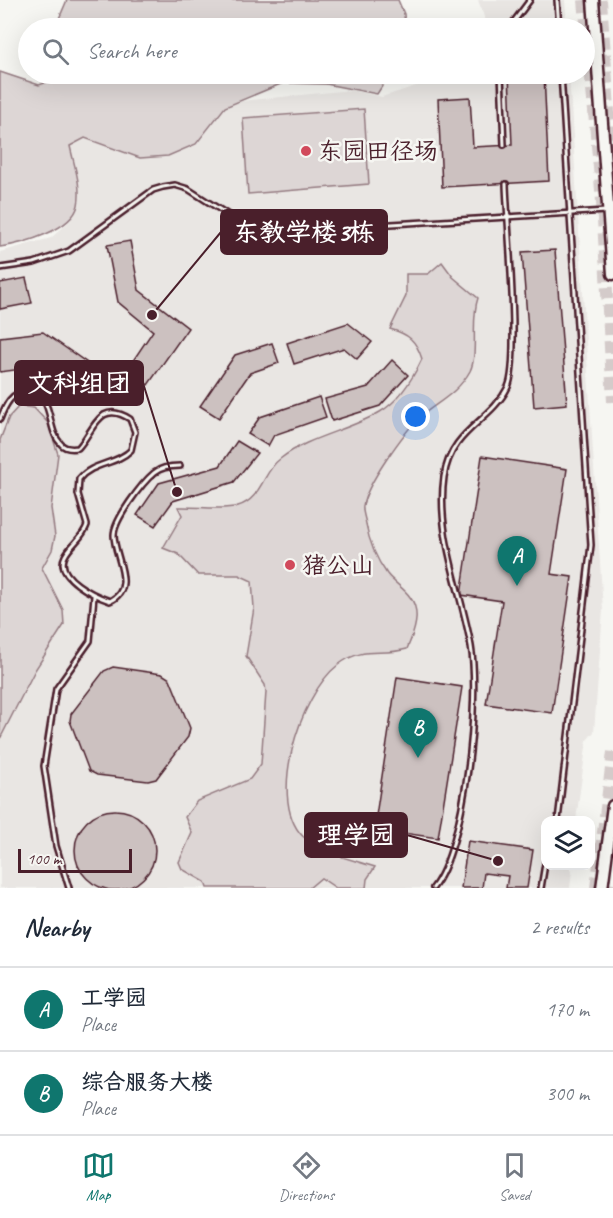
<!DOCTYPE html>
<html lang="en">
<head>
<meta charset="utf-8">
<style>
  :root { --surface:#fff; --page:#f6f6f7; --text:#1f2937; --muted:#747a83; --line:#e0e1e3; --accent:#0f766e }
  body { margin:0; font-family:Caveat,"LXGW WenKai TC",sans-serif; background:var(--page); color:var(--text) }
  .controls { position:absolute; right:18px; bottom:18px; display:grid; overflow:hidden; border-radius:12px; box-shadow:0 6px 24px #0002 }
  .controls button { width:54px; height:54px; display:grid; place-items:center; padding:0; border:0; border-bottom:2px solid var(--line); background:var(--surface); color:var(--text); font:30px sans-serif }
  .scale { position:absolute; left:18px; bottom:15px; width:114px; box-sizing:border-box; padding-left:6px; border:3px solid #4a1f2b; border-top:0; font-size:16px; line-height:21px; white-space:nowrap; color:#4a1f2b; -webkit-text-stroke:4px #f6f6f2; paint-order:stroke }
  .you { position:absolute; left:416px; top:417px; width:21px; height:21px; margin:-15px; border:4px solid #fff; border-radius:50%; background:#1a73e8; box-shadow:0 0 0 9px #1a73e833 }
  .badge { display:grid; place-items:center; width:39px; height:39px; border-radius:50%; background:var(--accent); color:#fff; font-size:20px; font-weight:700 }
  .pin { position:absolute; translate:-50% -50px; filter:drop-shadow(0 2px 3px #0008) }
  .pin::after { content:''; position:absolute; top:32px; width:21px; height:18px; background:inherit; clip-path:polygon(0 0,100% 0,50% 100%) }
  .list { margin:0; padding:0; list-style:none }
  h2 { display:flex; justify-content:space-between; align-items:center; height:78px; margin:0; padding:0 24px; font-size:26px }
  h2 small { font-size:20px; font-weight:400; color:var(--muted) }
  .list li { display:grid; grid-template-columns:39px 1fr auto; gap:18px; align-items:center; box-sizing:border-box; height:84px; padding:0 24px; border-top:2px solid var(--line) }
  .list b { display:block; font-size:22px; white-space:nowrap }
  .list p { margin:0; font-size:20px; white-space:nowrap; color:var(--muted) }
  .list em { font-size:20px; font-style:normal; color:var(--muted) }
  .icon { flex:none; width:33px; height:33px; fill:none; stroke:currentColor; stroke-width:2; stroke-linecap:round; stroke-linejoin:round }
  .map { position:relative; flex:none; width:613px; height:888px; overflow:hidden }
  .search { position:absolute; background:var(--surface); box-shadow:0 6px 24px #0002; left:18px; right:18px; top:18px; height:66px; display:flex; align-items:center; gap:15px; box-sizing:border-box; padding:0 21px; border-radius:33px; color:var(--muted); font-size:22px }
  .sheet { height:246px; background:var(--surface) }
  nav { display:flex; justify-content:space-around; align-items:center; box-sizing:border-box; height:84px; border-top:2px solid var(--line); background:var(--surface); font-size:16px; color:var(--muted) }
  nav a { display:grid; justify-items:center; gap:3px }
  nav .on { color:var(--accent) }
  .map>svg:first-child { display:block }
</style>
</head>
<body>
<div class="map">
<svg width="613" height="888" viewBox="0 0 613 888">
  <rect width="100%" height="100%" fill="#f6f6f2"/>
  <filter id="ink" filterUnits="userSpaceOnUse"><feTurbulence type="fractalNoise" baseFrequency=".0167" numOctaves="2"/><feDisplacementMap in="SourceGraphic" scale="12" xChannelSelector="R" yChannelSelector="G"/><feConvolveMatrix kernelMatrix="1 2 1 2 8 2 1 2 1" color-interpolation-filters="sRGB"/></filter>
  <g filter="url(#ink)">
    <g fill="#e9e6e3">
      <path d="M478,0H565L567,28H488Z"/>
      <path d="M460,74H569L603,610L594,732L587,740L576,820H546V866H570L572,871L570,888H0V252L51,238L71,220L64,147L94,131L160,153L196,145L225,107L241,101L351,90L382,97L431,81L456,80Z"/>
    </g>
    <g fill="#ddd6d5" stroke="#947a80" stroke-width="1.5">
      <path d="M67,0H398L404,14L405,28H55Z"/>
      <path d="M0,72L39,85L54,80L56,74H390L377,94L326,84L283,83L225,107L196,144L168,156L140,158L85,138L70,146C74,165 82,186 78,205C73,230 22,244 0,247Z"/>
      <path d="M364,109L369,184L248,194L243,118Z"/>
      <path d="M442,262L453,277L478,298C470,320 479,353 470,371C458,393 438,402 420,417C404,432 366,485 363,506C362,511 365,518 366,524C369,541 377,560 387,574C394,583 404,588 410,597C422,612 414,633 407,649C379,657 364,645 338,665C300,694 264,805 306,839C309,842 313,846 317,847C324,849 333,848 340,849L342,857L375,867L367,879L366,888H336L321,878L309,888H207L205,882L182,869L179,862L192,833L185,817L197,801L250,779L261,764L266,692L265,685L246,656L254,608L252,581L239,575H198L178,554L163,548L182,515L178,507C197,506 221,511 238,506C262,499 263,471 280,459C309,436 348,431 380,412C399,401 413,378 422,359C416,340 408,334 390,329L406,296V274H428Z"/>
      <path d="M19,406L34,408L48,423L58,454L51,508L55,536L52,550L42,568L63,610L64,625L35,670L0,739V440L9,417Z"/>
    </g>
    <g fill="#ccc1c0" stroke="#4a1f2b" stroke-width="1.5">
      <path d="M509,74H544L549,181L442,187L438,99L470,97L473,147L512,145Z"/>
      <path d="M130,241L139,290L188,328L148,385L128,368L153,331L118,302L107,245Z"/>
      <path d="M555,250L567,404L534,407L522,252Z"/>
      <path d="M26,278L32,303L0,309V283Z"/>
      <path d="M348,323L372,342L357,359L344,348L294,364L287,343Z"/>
      <path d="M43,332L90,365L71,391L37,367L0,372V337Z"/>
      <path d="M272,343L279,363L250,373L219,418L200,406L235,355Z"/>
      <path d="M392,360L408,375L380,406L332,421L325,399L368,387Z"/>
      <path d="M319,397L326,417L274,435L268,446L248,434L260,417Z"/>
      <path d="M237,441L257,453L234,482L173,501L155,526L137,515L159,483L220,466Z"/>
      <path d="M482,456L567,469L551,574L572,577L552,713L486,704L502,601L461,595Z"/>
      <path d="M113,667L162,674L170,679L190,728L188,737L156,779L148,781L97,775L89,771L70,721L71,714L104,671Z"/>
      <path d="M397,677L462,687L438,838L374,829Z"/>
      <circle cx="115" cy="850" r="40"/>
      <path d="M468,841L533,850L527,888H506L508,876L484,873L482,888H461Z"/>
    </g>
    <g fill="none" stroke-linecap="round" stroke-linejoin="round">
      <g stroke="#d4cbca" stroke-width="12" stroke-dasharray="12 6" stroke-linecap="butt">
        <path d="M584,0L602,201L613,402"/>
        <path d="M601,0L613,163"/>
        <path d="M596,888L613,752"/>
        <path d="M612,888L613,884"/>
      </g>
      <defs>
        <g id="lane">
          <path d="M557,0L559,28"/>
          <path d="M509,28L530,0"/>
          <path d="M501,74L504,145"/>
          <path d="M0,268L34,263L69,251L153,190L163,187L175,185L188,189L241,223L274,231L607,211"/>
          <path d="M0,419C5,406 12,390 28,392C56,395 45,428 61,444C65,449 71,449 78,448C94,431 99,399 130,419L135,432L131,450C116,465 93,462 79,479L78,494L87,525C83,538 71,544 65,556C54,577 95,596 110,601C137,588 114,557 114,535C114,520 142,483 154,473C161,467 171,466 180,466"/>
          <path d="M558,820L591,545L561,74"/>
          <path d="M69,888L56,846L44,766L56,689L90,641L94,596"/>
          <path d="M433,888C466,847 480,698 471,646C461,590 436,534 444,477C451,429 490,423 508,387C520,362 507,221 506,184"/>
          <path d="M541,888L546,858"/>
        </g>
        <g id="primary">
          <path d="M593,0L613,274"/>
          <path d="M602,888L613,806"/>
        </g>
      </defs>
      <use href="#lane" stroke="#4a1f2b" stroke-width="8"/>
      <use href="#primary" stroke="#4a1f2b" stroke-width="15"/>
      <use href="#lane" stroke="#f6f6f2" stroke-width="3"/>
      <use href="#primary" stroke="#f6f6f2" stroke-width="10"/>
    </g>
  </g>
  <g fill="#d1495b" stroke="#f6f6f2" stroke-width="2">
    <circle cx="306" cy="151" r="6"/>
    <circle cx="290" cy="565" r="6"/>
  </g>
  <g text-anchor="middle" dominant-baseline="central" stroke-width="5" stroke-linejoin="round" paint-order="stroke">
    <g font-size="24" fill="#4a1f2b" stroke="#f6f6f2" text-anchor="start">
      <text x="318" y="151">东园田径场</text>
      <text x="302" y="565">猪公山</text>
    </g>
  </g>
  <path fill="none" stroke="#4a1f2b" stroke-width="2" d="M152 315L221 232M177 492L143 383M498 861L407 835"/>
  <g fill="#4a1f2b" stroke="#f6f6f2" stroke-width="2">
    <circle cx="152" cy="315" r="6"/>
    <circle cx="177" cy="492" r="6"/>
    <circle cx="498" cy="861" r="6"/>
  </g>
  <g fill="#4a1f2b" stroke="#4a1f2b" stroke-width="2">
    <rect x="221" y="210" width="166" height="44" rx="6"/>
    <rect x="15" y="361" width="128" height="44" rx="6"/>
    <rect x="305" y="813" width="102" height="44" rx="6"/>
  </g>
  <g font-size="26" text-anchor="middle" font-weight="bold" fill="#fff">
    <text x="304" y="241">东教学楼3栋</text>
    <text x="79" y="392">文科组团</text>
    <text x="356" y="844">理学园</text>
  </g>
</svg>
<div class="controls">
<button><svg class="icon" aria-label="layers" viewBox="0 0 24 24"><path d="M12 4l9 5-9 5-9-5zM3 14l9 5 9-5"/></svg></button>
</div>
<div class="scale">100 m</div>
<div class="you"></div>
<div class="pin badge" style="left:517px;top:586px">A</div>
<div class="pin badge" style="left:418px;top:758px">B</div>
<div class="search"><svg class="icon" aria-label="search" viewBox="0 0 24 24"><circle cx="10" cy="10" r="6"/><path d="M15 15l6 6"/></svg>Search here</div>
</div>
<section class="sheet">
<h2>Nearby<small>2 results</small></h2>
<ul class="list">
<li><span class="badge">A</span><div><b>工学园</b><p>Place</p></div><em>170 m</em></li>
<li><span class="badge">B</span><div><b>综合服务大楼</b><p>Place</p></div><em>300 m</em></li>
</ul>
</section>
<nav>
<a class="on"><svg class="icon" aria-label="map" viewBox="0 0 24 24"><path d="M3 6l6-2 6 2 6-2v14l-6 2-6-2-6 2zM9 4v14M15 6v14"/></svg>Map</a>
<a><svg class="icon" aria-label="directions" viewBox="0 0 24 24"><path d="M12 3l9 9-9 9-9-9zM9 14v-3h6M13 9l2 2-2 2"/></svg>Directions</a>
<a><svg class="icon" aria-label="saved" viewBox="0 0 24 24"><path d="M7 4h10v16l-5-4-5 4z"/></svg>Saved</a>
</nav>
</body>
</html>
